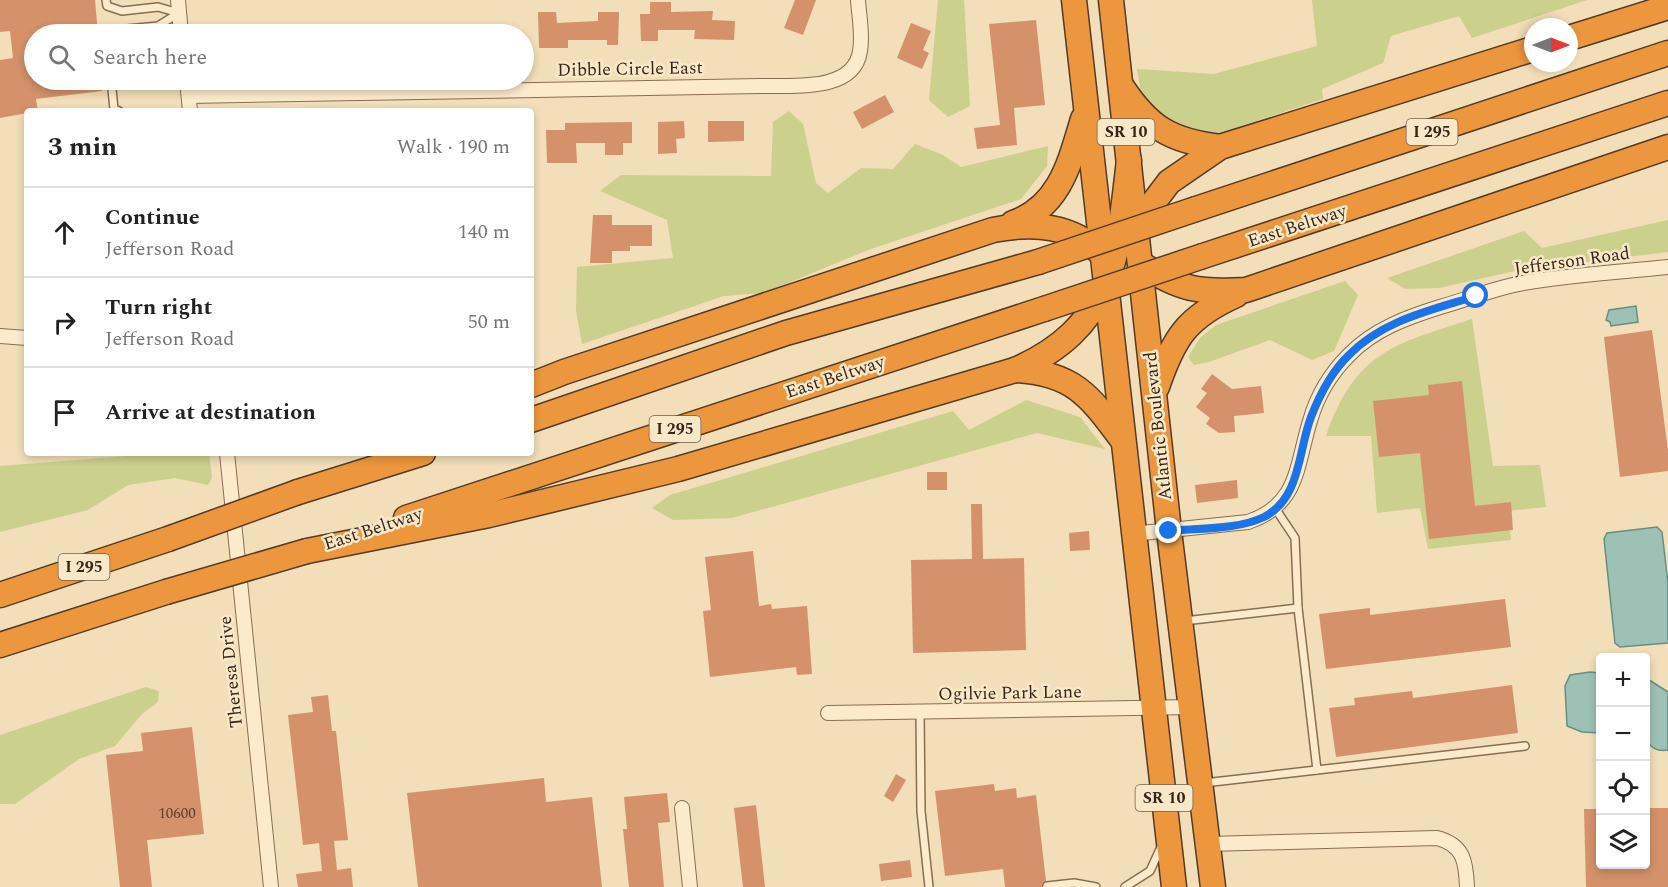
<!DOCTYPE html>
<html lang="en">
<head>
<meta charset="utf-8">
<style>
  :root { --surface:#fff; --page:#f2f2f2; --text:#222; --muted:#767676; --line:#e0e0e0 }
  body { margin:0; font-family:Spectral,serif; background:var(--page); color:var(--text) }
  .controls { position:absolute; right:18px; bottom:18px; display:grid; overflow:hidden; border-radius:6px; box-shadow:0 3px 9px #0003 }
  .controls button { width:54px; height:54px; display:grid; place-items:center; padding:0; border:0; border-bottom:2px solid var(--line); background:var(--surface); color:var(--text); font:30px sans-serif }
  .compass { position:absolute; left:1524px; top:18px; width:54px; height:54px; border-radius:50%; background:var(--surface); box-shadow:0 3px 9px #0003; rotate:90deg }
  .stop { position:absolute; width:18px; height:18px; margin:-14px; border:4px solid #1a73e8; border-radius:50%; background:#fff }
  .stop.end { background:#1a73e8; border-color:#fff; box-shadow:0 2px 6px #0008 }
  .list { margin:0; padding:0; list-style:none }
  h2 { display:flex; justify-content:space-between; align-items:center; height:78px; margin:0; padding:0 24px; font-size:26px }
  h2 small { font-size:20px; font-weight:400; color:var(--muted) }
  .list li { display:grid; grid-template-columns:39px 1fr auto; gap:18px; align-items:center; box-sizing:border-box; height:90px; padding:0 24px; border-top:2px solid var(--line) }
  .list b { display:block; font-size:22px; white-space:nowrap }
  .list p { margin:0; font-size:20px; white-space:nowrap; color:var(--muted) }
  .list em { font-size:20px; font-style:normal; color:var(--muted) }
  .icon { flex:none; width:33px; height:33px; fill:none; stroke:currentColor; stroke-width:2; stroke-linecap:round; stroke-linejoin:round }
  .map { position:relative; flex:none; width:1668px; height:887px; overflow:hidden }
  .search { position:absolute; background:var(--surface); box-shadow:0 3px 9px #0003; left:24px; top:24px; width:510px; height:66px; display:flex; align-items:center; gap:15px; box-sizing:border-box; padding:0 21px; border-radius:33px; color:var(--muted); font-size:22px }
  .panel { position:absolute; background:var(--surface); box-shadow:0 3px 9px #0003; left:24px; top:108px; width:510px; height:348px; border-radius:6px }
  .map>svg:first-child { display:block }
</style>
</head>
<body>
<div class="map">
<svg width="1668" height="887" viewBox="0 0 1668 887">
  <rect width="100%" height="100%" fill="#f2deb8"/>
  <g fill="#cbd08c">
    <path d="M938,0H964L970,106L948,117L929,100Z"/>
    <path d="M1312,0H1587L1472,38L1459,16L1391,36L1383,63L1322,89L1323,99L1241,126L1229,134L1213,136L1170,126L1145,96L1140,88L1137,69L1214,74L1317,46Z"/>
    <path d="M789,111L803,124L816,183L828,193L861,168L893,169L915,144L943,155L961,167L1048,146L1047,166L1021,199L868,250L764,293L724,296L582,344L576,311L577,267L673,258L667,220L600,191L621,175L771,176L773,122Z"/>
    <path d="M1668,220V252L1515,271L1439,288L1405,289L1387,278L1524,231L1542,248Z"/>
    <path d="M1345,281L1358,295L1334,351L1312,360L1270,340L1209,362L1194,365L1188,357L1200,338L1216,325Z"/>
    <path d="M1472,319L1493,466L1540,465L1546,507L1508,511L1511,540L1428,549L1420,508L1377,513L1371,436H1326C1355,352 1394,344 1472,319Z"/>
    <path d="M1026,400L1080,417L1105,449L1037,433L732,518L673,520L652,508L670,495L953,411L969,430Z"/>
    <path d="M164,453H209L212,478L208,485L175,478L128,485L88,510L0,532V466Z"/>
    <path d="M146,687L159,691L158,702L142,714L115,746L79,759L15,804H0V735Z"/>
  </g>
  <g fill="#9ec1b5" stroke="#658f82" stroke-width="1.5">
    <path d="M1636,306L1638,322L1611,326L1610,322L1606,320L1609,310Z"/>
    <path d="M1657,527L1662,532L1668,583V643L1620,647L1615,643L1604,539L1607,533Z"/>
    <path d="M1590,672L1600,673V733L1582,732L1567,726L1565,686L1570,675Z"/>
    <path d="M1646,678L1668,692V750C1657,752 1651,748 1646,739Z"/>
  </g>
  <g fill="#d4916a">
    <path d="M0,0H95L98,34H34V80H100L102,91L36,99L38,111L0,118V60L13,58L10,31L0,32Z"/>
    <path d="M795,0H816L803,35L784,28Z"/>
    <path d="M650,2H671V12L713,11L712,20L735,21L734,40L694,39L695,30H658V41H641L640,14H650Z"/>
    <path d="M538,12H556L557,23L598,21V12H619L618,45H607V40H568V48H539Z"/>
    <path d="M1036,20L1045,105L1014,108L1017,145L977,149L974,128L1000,125L989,24Z"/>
    <path d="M911,23L931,31L923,50L929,53L922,69L897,58Z"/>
    <path d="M885,95L894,112L862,129L853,112Z"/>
    <path d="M684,121L685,138L676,139L677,153L658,154V122Z"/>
    <path d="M708,121H744V141L708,142Z"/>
    <path d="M632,122V143H623V155H605V143H576L577,163H547L546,130H565V123Z"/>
    <path d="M593,215H612V225H652V246H630V251H612V263H590Z"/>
    <path d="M1652,330L1668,450V471L1620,477L1604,337Z"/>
    <path d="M1212,374L1232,389L1261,386L1264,413L1234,416L1235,432L1219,433L1206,424L1210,418L1196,407L1207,393L1201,389Z"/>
    <path d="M1462,381L1475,506L1511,502L1513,530L1429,539L1420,453L1379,457L1373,401L1429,395L1428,385Z"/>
    <rect x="927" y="472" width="20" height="18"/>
    <path d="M1237,480L1238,498L1197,503L1195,485Z"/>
    <path d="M971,504H982L983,559L1024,558L1026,650L913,653L911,560L972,559Z"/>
    <path d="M1089,531L1090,550L1070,551L1069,533Z"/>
    <path d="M753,551L759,606L771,604L772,609L807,606L812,674L797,675L796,667L710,677L703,611L711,610L705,557Z"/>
    <path d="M1505,599L1511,647L1326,669L1319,614L1370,608V615Z"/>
    <path d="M1512,685L1518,733L1336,757L1329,708L1355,705L1354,698L1412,691L1413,698Z"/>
    <path d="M328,695L332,731H336L348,840L334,841L337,870L351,868L353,887H298L296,874L322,871L319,843L303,845L288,715L313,712L311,697Z"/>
    <path d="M192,727L204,834L147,840L152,887H120L106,755L143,751L141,733Z"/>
    <path d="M896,774L906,780L893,802L884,796Z"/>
    <path d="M544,778L546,802L592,797L602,887H418L407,793Z"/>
    <path d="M994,784L995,791L1016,788L1017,798L1036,795L1046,881L1042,887H1005L1003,869L945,876L935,791Z"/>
    <path d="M667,793L670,822L658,823L664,887H629L623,829H627L624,797Z"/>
    <path d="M756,805L765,887H743L734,808Z"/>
    <path d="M1646,808H1668V887H1586L1584,809H1600V864H1646Z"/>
    <path d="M910,860L912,877L881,881L879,864Z"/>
  </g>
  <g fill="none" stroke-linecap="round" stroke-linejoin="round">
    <defs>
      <g id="lane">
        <path d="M106,0L107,6L122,11L158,7L179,13"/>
        <path d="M106,34V31L158,26L179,13"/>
        <path d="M111,80L114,109L119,111"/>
        <path d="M1275,508L1295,538L1298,608L1317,770"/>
        <path d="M1184,621L1298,608"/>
        <path d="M920,712L921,811L929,887"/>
        <path d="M1204,783L1525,746"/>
        <path d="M1047,886L1074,883L1096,887"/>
        <path d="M1125,887L1150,871L1161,847"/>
      </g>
      <g id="street">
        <path d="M178,0L181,34"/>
        <path d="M187,80L190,111"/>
        <path d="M189,96L760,86C791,85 854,93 860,51C863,35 859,16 858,0"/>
        <path d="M0,336L27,338"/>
        <path d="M227,453L271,887"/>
        <path d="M1132,534L1248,522C1299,505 1296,466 1310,421C1317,396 1331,373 1349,355C1374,329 1408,317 1440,307C1468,299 1495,288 1523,283C1571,275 1620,272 1668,267"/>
        <path d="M828,713L1193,707"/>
        <path d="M682,808L690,887"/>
        <path d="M1208,844L1437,838C1464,845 1466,862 1467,887"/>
      </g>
      <g id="highway">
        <path d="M1074,0L1174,887"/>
        <path d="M1111,0L1169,531L1213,887"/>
        <path d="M1569,38L1668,7"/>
        <path d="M1122,87C1149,128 1171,141 1220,147"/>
        <path d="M1196,209L1668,53"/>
        <path d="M1013,223C1060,207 1070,162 1083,119"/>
        <path d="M1136,233L1147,211L1169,182L1220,147L1533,49"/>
        <path d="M1203,256L1668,103"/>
        <path d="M1140,263C1178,290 1201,293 1246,290L1668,147"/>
        <path d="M1015,370C1073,373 1089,395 1121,438"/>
        <path d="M531,385L564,372L993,230C1034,222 1072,225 1103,255"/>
        <path d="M1157,387C1174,337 1187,317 1236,295"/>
        <path d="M531,420L786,333L1038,262"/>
        <path d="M298,492L423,453"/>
        <path d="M406,518L1044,309"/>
        <path d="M307,551L489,515L678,469L1015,370C1114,327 1118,256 1129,160"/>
        <path d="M0,595L168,539"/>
        <path d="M0,645L166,592"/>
      </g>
    </defs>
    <use href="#lane" stroke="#896d52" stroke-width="10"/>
    <use href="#street" stroke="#896d52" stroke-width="16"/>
    <use href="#highway" stroke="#553b27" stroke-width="27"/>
    <use href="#lane" stroke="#fcebcb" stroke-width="7"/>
    <use href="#street" stroke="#fcebcb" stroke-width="14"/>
    <use href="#highway" stroke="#ec973e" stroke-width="24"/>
    <defs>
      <g id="highway-bridge">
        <path d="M1038,262L1196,209"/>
        <path d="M1044,309L1203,256"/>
        <path d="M168,539L298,492"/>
        <path d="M166,592L307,551"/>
      </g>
    </defs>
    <use href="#highway-bridge" stroke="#553b27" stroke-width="27" stroke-linecap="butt"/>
    <use href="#highway-bridge" stroke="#ec973e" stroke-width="24"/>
  </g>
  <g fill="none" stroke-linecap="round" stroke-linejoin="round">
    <path stroke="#1a73e8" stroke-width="8" d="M1169,531C1199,528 1237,530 1264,517C1301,498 1298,451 1311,417C1320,394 1331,372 1349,355C1383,320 1432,310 1476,296"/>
  </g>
  <g text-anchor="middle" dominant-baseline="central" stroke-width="5" stroke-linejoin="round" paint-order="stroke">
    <g font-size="15" fill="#5e412d">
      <text x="177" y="813">10600</text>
    </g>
    <g fill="#f9e8c8" stroke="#70604e" stroke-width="1.5">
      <rect x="1097.5" y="119" width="57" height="26" rx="4.5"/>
      <rect x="1406.5" y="119" width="51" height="26" rx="4.5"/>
      <rect x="649.5" y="416" width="51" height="26" rx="4.5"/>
      <rect x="58.5" y="554" width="51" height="26" rx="4.5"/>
      <rect x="1135.5" y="785" width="57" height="26" rx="4.5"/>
    </g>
    <g font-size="16" font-weight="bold" fill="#362619">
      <text x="1126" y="132">SR 10</text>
      <text x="1432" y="132">I 295</text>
      <text x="675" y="429">I 295</text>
      <text x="84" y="567">I 295</text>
      <text x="1164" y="798">SR 10</text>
    </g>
    <g font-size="18" fill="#362619" stroke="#f9e8c8">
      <text transform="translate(630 69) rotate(-1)">Dibble Circle East</text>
      <text transform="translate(1297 226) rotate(-18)">East Beltway</text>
      <text transform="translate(1572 261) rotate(-8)">Jefferson Road</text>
      <text transform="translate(835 377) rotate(-18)">East Beltway</text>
      <text transform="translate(1158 426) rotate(-96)">Atlantic Boulevard</text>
      <text transform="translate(373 529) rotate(-18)">East Beltway</text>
      <text transform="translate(231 672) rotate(-96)">Theresa Drive</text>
      <text transform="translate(1010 693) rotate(-1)">Ogilvie Park Lane</text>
    </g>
  </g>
</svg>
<div class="controls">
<button>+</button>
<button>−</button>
<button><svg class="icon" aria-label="locate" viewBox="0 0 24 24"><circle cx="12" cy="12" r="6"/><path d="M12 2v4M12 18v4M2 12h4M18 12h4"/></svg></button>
<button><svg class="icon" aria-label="layers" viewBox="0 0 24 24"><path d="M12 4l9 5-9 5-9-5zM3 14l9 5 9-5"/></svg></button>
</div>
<svg class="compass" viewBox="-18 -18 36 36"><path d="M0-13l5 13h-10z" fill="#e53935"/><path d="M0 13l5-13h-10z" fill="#767676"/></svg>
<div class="stop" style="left:1476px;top:296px"></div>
<div class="stop end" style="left:1169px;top:531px"></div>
<div class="search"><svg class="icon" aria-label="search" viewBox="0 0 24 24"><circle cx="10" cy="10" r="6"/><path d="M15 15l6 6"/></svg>Search here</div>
<section class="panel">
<h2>3 min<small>Walk · 190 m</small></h2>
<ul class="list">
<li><svg class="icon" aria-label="ahead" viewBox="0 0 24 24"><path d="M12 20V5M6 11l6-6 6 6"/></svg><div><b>Continue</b><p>Jefferson Road</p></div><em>140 m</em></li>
<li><svg class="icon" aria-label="right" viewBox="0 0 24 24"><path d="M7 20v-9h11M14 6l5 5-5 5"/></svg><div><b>Turn right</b><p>Jefferson Road</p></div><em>50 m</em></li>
<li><svg class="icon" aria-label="arrive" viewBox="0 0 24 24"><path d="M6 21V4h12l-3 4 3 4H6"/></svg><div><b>Arrive at destination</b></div></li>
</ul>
</section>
</div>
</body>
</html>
